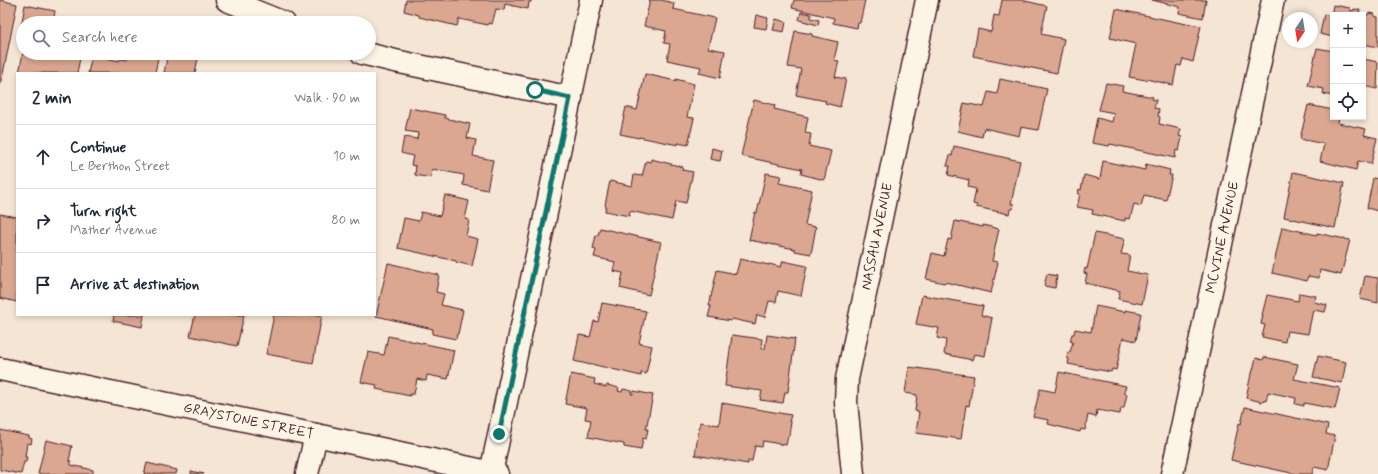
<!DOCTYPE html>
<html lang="en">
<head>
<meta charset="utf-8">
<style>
  :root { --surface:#fff; --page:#f2f2f3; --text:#1f2937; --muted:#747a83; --line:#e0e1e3 }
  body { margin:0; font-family:Mynerve,sans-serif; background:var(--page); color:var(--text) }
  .controls { position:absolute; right:12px; top:12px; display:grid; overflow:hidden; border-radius:0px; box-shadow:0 2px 6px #0003 }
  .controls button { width:36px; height:36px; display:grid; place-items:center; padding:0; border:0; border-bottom:1px solid var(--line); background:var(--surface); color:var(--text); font:20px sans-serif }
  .compass { position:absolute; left:1282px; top:12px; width:36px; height:36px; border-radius:50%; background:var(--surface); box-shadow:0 2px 6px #0003; rotate:192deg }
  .stop { position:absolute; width:12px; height:12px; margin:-9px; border:3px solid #0f766e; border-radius:50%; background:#fff }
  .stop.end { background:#0f766e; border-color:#fff; box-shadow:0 1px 4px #0008 }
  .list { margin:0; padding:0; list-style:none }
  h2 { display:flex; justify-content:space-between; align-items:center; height:52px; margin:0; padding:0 16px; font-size:17px }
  h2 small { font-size:13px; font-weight:400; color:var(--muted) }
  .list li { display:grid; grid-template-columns:26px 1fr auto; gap:12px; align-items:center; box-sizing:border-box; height:64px; padding:0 16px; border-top:1px solid var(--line) }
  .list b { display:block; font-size:15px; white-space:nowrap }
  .list p { margin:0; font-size:13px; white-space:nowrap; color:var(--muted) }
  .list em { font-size:13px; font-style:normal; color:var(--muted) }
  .icon { flex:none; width:22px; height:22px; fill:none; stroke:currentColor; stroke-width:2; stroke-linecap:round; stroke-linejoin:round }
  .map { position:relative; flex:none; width:1378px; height:474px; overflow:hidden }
  .search { position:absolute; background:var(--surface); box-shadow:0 2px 6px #0003; left:16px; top:16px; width:360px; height:44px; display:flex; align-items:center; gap:10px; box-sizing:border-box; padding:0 14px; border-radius:22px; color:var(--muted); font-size:15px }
  .panel { position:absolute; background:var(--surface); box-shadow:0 2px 6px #0003; left:16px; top:72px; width:360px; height:244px; border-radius:0px }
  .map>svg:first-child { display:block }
</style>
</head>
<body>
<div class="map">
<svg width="1378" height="474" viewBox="0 0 1378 474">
  <rect width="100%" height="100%" fill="#f5e5d4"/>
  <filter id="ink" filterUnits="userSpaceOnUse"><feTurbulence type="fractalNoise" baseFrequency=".025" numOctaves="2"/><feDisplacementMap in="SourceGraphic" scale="8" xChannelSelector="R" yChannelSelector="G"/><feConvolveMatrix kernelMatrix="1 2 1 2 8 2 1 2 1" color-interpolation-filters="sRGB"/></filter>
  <g filter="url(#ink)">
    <g fill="#dba790" stroke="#4a1f2b">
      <path d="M0,0L17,4L1,84L0,83Z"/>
      <path d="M406,0H531V2H529L528,9L505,4L504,10L496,9L492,24L488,23V25L459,19L457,26L419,17V15L404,11Z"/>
      <path d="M650,0H661L674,3L673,9L715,18L708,48L725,51L720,78L699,73L701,67L667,60L670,44L664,43L666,31L644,26Z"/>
      <path d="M794,0H865L860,23H858L857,28L833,23L834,18L792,8Z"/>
      <path d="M1002,0H1021L1047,6L1041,34L1064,39L1057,73L973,56L978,29L991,32L994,15L999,16Z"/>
      <path d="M1152,0H1206L1203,18L1179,13L1180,7Z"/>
      <path d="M25,5L55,11L53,23H23V34L20,33Z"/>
      <path d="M1333,5L1350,8V10L1353,11L1354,9L1360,10L1359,13L1368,15L1369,13L1375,14L1374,16L1378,17V47L1363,44V15H1333V37L1320,34L1324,14L1331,16Z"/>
      <path d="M1116,9L1186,24V23L1201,26L1193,62L1183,59L1181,66L1177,65L1173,85L1146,79V80L1129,77L1136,44L1110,38Z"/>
      <path d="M801,12L811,14V18L819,20L818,25L799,20Z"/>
      <path d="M756,15L768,18L766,29L754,27Z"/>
      <path d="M776,19L786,22L784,32L773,30Z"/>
      <path d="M795,31L812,34V36L838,42L834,60L839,61L835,77L846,79L840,107L825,103L826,101L796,95L801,69L788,67Z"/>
      <path d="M1317,48L1333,51V96L1323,94L1324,89L1308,86Z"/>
      <path d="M23,53H81L77,73H19Z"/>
      <path d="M128,53H159L155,73H88L92,55L119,61L120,59L127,60Z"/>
      <path d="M168,53H199L195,73H164Z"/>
      <path d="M1363,59L1378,62L1377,89L1363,86Z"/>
      <path d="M645,74L676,81V79L694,84L687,117L694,118L688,145L678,143V145L639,137V138L620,134L626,107L637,110Z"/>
      <path d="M1000,79L1047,89L1038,130L1021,127L1019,136L984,128L982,137L958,131L964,103L984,107L988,92L997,94Z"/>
      <path d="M1106,83L1123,86L1122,91L1153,97L1152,99L1156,100L1154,108L1159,109L1158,116L1160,117L1159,124L1181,129L1179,136L1182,137L1179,151L1176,150L1175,158L1110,144L1109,146L1092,143L1097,118L1112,122L1114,113L1099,110Z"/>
      <path d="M754,100L775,105L774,109L808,117L805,133L811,134L809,146L831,151L824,180L801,174L802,169L741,156Z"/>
      <path d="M1308,105L1333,110V117H1339L1338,123L1366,129L1364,135L1377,138L1371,164L1358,161L1356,170L1320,161L1324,144L1300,139Z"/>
      <path d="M410,108L445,115V118L470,124L467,138L476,140L473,156L493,160L487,190L463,185L464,175L432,169L431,178L415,175L416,166L411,165L413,156L401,153L404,137L417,139L418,133L405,131Z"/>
      <path d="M954,146L1020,161L1011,204H1014L1013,209H1010L1009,214L976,207L977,205L973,204L976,189L968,187L969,180L948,175L950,166H947L950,155L952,156Z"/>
      <path d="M712,148L722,151L720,161L710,159Z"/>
      <path d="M651,159L683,167L682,170L693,172L686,203L676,201L672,220L630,211L629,216L605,211L606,206L605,205L610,181L632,186L634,175L642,176L646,161L651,162Z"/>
      <path d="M1103,161L1145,170L1146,164L1170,170L1169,175H1172L1166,200L1144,195L1141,206L1134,204L1130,219L1125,218V221L1092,214L1093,210L1077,207L1080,194H1078L1079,189L1081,190L1084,175L1100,179Z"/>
      <path d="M1293,172L1344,183L1335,228L1284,217Z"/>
      <path d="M766,173L781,176L779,183L812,190L805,225L816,227L811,254L795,251V249L749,240L755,212L757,213Z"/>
      <path d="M1373,178L1378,179V211L1367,208Z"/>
      <path d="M445,195L469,201L465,219L469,220L466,236L478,239L472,266L456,262V261L398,248L404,218L419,221L421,212L440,216Z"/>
      <path d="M0,214L17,217V302L0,298Z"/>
      <path d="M955,221L983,227V225L999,229L992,261L998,262L991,293L945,282L944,283L926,279L932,253L944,256L948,239L951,240Z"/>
      <path d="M1282,227L1317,235V233L1350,240L1341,275L1320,270L1319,278L1308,276L1307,281L1272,273Z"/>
      <path d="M600,228L661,242L649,295L620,288L623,273L613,271L615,262L594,257L596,250L593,249L596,235H598Z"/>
      <path d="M1095,233L1125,239L1121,254L1130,255L1127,271L1148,275L1142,304L1118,299L1120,291L1085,283L1087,274L1084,273L1085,268L1087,269Z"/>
      <path d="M740,259L769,265V264L781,267L783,261L807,266L801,296L778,291L776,302L769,301L765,317L757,315L755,324L732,319L731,321L708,317L711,306H709L717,270L736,274Z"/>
      <path d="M388,263L439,275L436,292L444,294L441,305L463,310L458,334H457L456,339L432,334L433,329L376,316Z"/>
      <path d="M1047,274L1057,276L1055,288L1044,286Z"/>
      <path d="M1365,276L1378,278V303L1360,299Z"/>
      <path d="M1299,293L1316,296L1314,302L1327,305L1325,312L1313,310L1308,334L1287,331L1285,342L1262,337L1265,325L1261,324L1263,315H1262L1267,295L1298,301Z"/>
      <path d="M922,295L983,306L981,315L992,318L985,356L974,354L972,360L944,354L946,340L937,338L939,328L916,324Z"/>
      <path d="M602,303L646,311L639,343L652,346L646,374L641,373V376L591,364V365L574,361L579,335L590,337L594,321L598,322Z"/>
      <path d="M1096,306L1125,312V310L1141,313L1136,341L1123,338L1116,370L1112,369L1111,372L1068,364L1069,359L1067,358L1068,352H1070L1073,342L1070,341L1072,334H1074L1075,329L1091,332Z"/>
      <path d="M114,315H144L142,327L113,321Z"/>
      <path d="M195,315H244L237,346L190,336Z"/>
      <path d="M274,315H322L313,363L266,354Z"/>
      <path d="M732,335L762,339L761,349H765L767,335L795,339L788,392H785L783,403L760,400L762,391L725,386Z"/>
      <path d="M388,336L454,350L448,379L427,375L426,381L417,379L414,394H410V396L376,389L377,385L361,382L368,352L384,355Z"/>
      <path d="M1318,356L1346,362L1342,383L1313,377Z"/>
      <path d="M1264,357L1298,364L1294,379L1340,388L1335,409L1304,403V406L1295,404L1296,398L1268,392L1266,401L1263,400L1262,402L1246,398L1251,374H1252L1256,358L1263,360Z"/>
      <path d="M909,367L974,376L969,406L966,405L961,439L916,433L919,412L915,411L917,395L905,393Z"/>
      <path d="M1059,372L1126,386L1124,393L1127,394L1124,408H1121L1120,414L1097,410L1096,417L1088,415L1085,430L1081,429L1080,432L1048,424L1049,420L1033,417L1040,389L1055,392Z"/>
      <path d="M571,374L595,379L594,384L606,387L607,385L619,388L618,391L622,392L623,389L632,391L631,394H633L634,391L653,395L646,429H648L646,439L643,438L641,450L624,447V444L588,437L591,420L585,419L587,408L565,404Z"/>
      <path d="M722,403L791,415L789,422H791L789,436H788L786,445L763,441L762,447L755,446L752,461H748V464L695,455L700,422L719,425Z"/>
      <path d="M1245,407L1328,425L1326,434L1335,436L1328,470L1314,467L1312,474H1296L1231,460L1239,423L1241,424Z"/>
      <path d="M0,430L29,436V438L32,439L31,444L27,443L25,457H27L26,462H24L21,474L0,470Z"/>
      <path d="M46,440L72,446L69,461H71V465L93,470V474H38Z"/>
      <path d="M147,463L177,470L176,474H144Z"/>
      <path d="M191,471L204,474H191Z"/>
    </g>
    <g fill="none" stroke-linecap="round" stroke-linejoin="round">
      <defs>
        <g id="minor">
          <path d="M227,0L284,23"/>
          <path d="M362,53L395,61L571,98"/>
          <path id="s1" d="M0,369L316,435L497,474"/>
          <path d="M491,473L591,0"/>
          <path d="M307,474L316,435"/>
          <path id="s2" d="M853,474L846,402L847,379L927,0"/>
          <path id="s3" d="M1172,474L1273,0"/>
        </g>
      </defs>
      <use href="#minor" stroke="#4a1f2b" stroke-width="25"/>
      <use href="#minor" stroke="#fcf5e5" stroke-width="22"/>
    </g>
  </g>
  <g fill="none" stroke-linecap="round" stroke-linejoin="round" filter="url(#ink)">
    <path stroke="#0f766e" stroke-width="5" d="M499,434L570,98L535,90"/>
  </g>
  <g text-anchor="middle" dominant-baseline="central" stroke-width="4" stroke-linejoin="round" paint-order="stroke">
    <g font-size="14" fill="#4a1f2b" stroke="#fcf5e5">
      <text stroke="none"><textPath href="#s2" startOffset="241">NASSAU AVENUE</textPath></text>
      <text stroke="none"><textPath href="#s3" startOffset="242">MCVINE AVENUE</textPath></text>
      <text stroke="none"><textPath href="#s1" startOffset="254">GRAYSTONE STREET</textPath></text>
    </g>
  </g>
</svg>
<div class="controls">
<button>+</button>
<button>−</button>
<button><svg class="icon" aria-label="locate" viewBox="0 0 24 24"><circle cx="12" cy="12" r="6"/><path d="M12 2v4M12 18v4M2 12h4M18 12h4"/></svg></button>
</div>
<svg class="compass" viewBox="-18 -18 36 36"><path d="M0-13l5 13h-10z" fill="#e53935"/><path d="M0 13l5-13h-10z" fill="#747a83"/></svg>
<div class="stop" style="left:535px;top:90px"></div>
<div class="stop end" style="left:499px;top:434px"></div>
<div class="search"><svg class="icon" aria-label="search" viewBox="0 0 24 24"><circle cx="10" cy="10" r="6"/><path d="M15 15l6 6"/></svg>Search here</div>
<section class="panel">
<h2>2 min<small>Walk · 90 m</small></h2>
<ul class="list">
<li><svg class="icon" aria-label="ahead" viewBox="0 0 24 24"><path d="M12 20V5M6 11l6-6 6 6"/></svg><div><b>Continue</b><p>Le Berthon Street</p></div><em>10 m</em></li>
<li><svg class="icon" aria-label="right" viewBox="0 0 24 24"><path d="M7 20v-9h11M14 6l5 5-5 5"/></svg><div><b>Turn right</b><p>Mather Avenue</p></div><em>80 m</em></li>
<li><svg class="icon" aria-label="arrive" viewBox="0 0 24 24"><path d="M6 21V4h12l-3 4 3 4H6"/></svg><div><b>Arrive at destination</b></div></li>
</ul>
</section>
</div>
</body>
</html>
